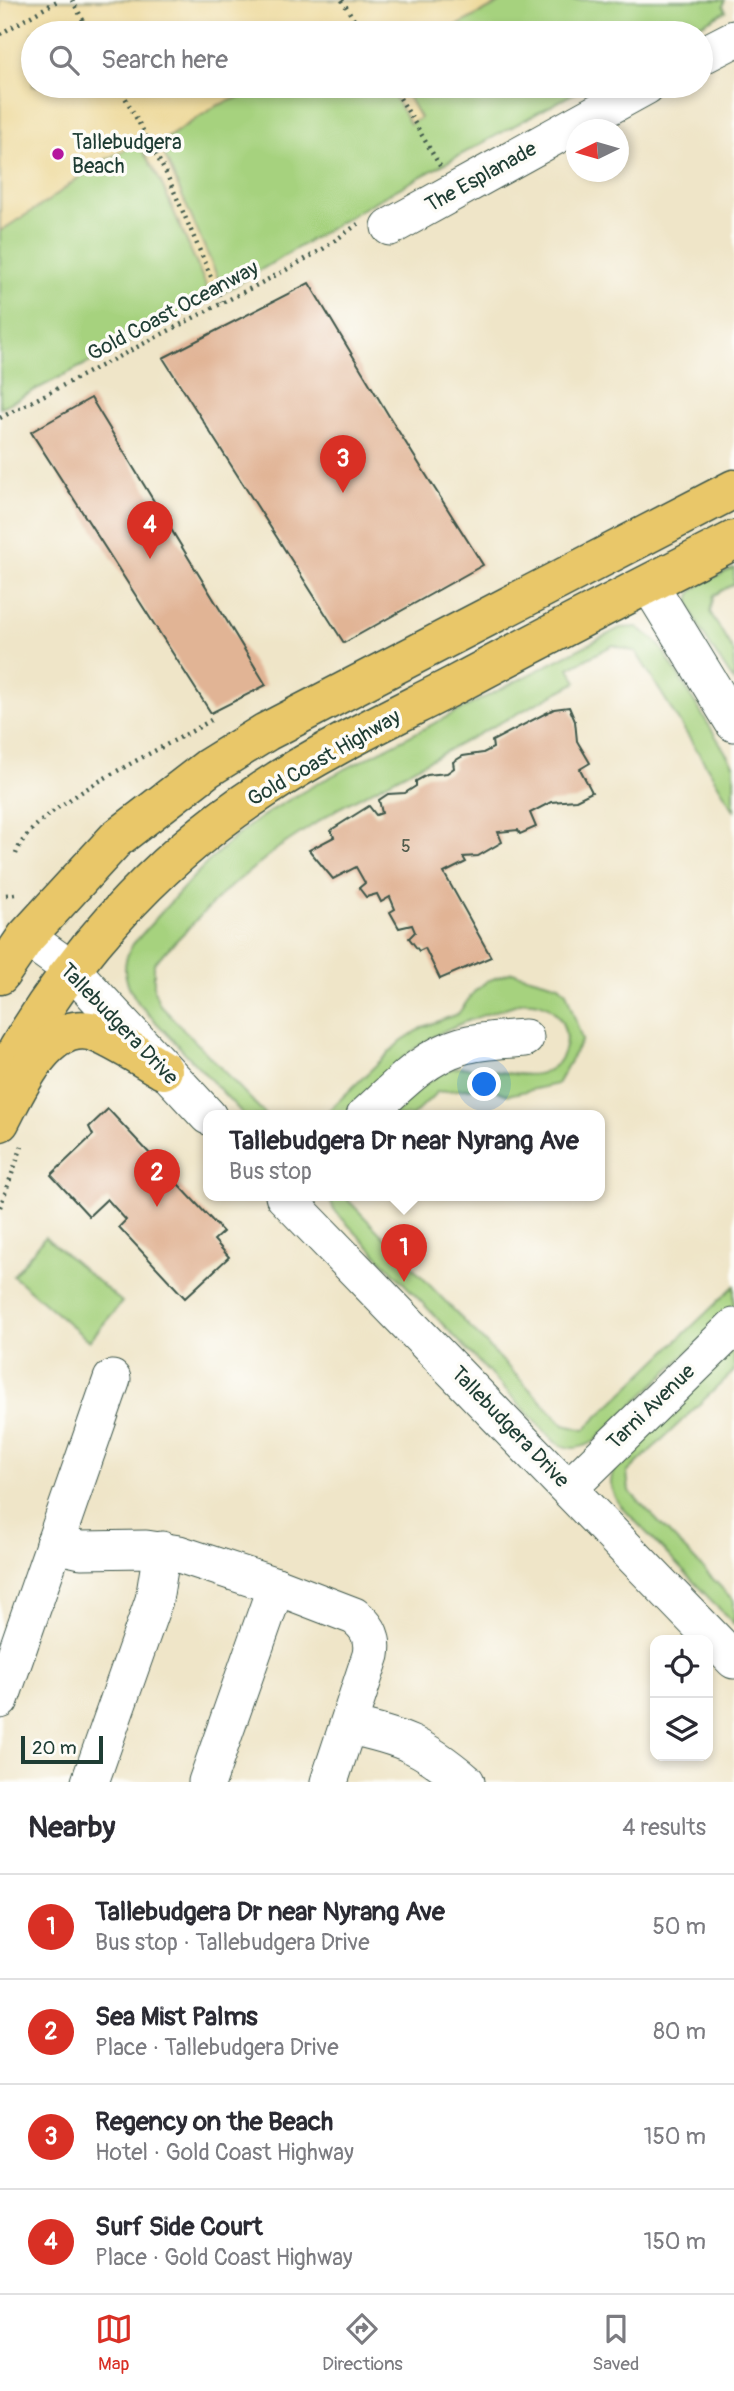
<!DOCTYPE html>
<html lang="en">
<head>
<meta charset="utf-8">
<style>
  :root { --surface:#fff; --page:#f7f7f7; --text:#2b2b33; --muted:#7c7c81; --line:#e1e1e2; --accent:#d93025 }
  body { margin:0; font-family:Pangolin,sans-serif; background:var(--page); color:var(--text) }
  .controls { position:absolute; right:21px; bottom:21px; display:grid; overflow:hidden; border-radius:14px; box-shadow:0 4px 10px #0003 }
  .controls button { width:63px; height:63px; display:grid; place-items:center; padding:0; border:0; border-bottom:2px solid var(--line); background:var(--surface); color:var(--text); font:35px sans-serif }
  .compass { position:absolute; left:566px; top:119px; width:63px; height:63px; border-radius:50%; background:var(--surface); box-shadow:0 4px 10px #0003; rotate:265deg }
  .scale { position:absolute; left:21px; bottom:18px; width:82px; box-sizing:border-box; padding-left:7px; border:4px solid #1f3d34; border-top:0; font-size:19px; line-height:24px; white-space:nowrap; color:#1f3d34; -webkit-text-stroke:5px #fdfcf7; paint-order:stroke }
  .you { position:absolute; left:485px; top:1085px; width:24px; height:24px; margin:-18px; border:5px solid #fff; border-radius:50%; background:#1a73e8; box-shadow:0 0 0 10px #1a73e833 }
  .badge { display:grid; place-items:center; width:46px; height:46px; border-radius:50%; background:var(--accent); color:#fff; font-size:23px; font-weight:700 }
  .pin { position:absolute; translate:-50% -58px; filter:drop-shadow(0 2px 4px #0008) }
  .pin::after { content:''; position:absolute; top:37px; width:24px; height:21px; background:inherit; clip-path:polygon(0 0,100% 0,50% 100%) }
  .popup { position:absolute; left:203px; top:1110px; width:402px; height:91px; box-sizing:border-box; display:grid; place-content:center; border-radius:14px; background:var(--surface); filter:drop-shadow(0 2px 5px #0005); font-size:23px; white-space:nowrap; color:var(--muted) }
  .popup b { font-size:26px; color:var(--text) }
  .popup::after { content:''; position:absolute; left:50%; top:100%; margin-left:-14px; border:14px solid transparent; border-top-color:var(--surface) }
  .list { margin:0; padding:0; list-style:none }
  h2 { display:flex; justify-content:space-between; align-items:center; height:91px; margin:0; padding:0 28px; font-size:30px }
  h2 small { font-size:23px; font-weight:400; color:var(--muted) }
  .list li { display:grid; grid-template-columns:46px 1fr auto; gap:21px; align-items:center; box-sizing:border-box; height:105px; padding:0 28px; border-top:2px solid var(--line) }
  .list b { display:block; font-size:26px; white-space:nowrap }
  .list p { margin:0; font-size:23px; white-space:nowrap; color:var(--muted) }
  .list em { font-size:23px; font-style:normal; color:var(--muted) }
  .icon { flex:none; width:38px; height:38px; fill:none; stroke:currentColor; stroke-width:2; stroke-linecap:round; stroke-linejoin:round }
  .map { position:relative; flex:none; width:734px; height:1782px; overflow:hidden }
  .search { position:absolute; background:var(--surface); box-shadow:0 4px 10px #0003; left:21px; right:21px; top:21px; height:77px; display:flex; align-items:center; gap:18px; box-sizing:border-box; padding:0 24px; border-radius:38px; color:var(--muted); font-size:26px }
  .sheet { height:511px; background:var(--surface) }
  nav { display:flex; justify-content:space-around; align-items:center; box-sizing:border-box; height:98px; border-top:2px solid var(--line); background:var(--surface); font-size:19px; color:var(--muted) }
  nav a { display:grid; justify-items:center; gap:4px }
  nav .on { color:var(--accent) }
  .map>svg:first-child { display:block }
</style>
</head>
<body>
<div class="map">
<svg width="734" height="1782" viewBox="0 0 734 1782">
  <rect width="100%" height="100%" fill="#fdfcf7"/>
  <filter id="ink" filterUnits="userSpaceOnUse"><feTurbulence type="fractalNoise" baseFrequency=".0143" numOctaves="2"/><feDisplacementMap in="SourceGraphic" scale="14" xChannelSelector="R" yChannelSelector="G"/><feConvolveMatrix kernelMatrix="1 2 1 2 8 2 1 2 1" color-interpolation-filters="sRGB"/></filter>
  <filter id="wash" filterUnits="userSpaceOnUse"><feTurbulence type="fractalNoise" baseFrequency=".00686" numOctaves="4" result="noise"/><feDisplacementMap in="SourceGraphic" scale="28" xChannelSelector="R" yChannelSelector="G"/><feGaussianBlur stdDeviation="1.57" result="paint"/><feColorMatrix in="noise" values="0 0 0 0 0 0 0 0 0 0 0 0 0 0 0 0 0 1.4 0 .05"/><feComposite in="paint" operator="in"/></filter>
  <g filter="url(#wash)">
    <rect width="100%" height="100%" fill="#efe5c8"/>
    <g fill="#a6d27e" stroke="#628859" stroke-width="2">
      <path d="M505,0H725L723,6L726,11L685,33H443Z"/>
      <path d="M269,86H388L420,118L402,86H587L372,203L224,292L159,143L216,106Z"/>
      <path d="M138,143L161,182L212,299L0,408V231L48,201L95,165Z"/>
      <path d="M734,568V584L714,595L710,612L734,652V681C724,666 682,609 691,594C698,582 722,575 734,568Z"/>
      <path d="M637,627L656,641L662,649L734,766V810L636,652L613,645L569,668L577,682L337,809L278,848L224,892L154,963V990L160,1005L267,1116H245L139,1004C125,984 119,966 133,944C170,904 205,859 249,826C270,809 295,797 318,783L620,628Z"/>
      <path d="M512,972L559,985L566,992L582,1040L557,1084L508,1095L487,1087L437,1092L412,1116H392C410,1100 428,1076 451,1069C484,1060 549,1098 564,1050C568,1039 565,1024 557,1015C548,1004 537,1001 523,1002C492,1013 456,1022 428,1040C396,1059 371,1090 344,1116H323L401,1041L423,1027L458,1014L474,992L487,981Z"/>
      <path d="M329,1196H348V1200L564,1425L584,1430L734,1286V1308L595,1441C581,1449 569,1451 555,1442L334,1210Z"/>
      <path d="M45,1237L122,1302L89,1341L13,1276Z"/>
      <path d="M734,1348V1371L627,1473L629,1491L734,1601V1624L619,1504C610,1491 608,1480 616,1466Z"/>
    </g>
    <g fill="#eeda9e" stroke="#868c69" stroke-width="2">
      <path d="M0,0H505L443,33H33V86H269L216,106L159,143L224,292L212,299L161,182L138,143L95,165L48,201L0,231Z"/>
      <path d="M388,86H402L420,118L410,124Z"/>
    </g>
    <g id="blocks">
      <g fill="#e1b495">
        <path d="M309,283L392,421L483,565L344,643L163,358Z"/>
        <path d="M91,398L266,685L211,713L31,432Z"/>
        <path d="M569,707L575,721L577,741L590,763L580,769L592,792L576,800L551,802L530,813L536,827L520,834L518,830L498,832L502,842L478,856L463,857L466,862L444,873L491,957L440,979L425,948L419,951L409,938L415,932L412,925L399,928L390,912L395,909L390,897L381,902L377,894L366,897L359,888L365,883L356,867L333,879L309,850L334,837L331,830L369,806L376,815L382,813L379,800L388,794L405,793L416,786V781L427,775L447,773L454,768L453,762L463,756L483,753L493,748L492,741L554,709Z"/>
        <path d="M108,1109L223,1232L214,1240L229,1257L185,1298L119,1227L126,1220L107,1199L89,1216L51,1175L93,1135L89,1127Z"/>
      </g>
    </g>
  </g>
  <g filter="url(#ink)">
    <use href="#blocks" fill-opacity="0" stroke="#3e564a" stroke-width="2"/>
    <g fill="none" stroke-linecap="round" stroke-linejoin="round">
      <defs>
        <g id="minor">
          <path d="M701,56L734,39"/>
          <path d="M390,227L646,86"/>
          <path d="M649,584L734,723"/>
          <path d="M26,937L72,970L208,1116"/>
          <path d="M365,1116C394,1090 423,1057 461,1046C482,1040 504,1040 525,1038"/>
          <path d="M284,1196L734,1660"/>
          <path d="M569,1488L734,1327"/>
          <path d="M54,1544L81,1550L146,1549L179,1554L276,1586L354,1616C368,1626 374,1638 371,1655L329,1782"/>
          <path d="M0,1700L112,1379"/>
          <path d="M349,1726C402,1737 424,1746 466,1782"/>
          <path d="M90,1782L154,1600L162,1550"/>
          <path d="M207,1782L276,1586"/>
        </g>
        <g id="highway">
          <path d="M0,975L26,937L116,839L208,768L266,732L734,489"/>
          <path d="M0,1081C62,965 153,862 263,790C323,750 389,719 453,686C546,636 640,588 734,540"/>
          <path d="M0,1122C17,1090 45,1022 90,1031C107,1035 146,1060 163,1070"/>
        </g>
      </defs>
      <use href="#minor" stroke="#3e564a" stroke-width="39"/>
      <use href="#highway" stroke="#3e564a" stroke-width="41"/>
      <g stroke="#3e564a" stroke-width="4.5" stroke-dasharray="2 5" stroke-linecap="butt">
        <path d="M72,0L90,33"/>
        <path d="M342,0L362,33"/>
        <path d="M0,34L59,0"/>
        <path d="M119,86L167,175L222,302"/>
        <path d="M393,86L440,166"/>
        <path d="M0,418L286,270L323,249L358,224"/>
        <path d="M16,854C30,806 167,748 211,720"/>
        <path d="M6,895L15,894"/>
        <path d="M0,1207L22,1146"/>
      </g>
      <use href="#minor" stroke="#fff" stroke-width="37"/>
      <use href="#highway" stroke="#e9c769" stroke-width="38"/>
    </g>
  </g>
  <circle fill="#b5179e" stroke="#fdfcf7" stroke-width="2.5" cx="58" cy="154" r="7"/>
  <g text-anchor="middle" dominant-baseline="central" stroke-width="7" stroke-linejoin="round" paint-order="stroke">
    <g font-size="18" fill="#505b4c">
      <text x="406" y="846">5</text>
    </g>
    <g font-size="21" fill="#1f3d34" stroke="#fdfcf7" text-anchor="start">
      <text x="72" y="142">Tallebudgera<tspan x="72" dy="24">Beach</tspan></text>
    </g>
    <g font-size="21" fill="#1f3d34" stroke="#fdfcf7">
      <text transform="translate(481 177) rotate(-29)">The Esplanade</text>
      <text transform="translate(173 311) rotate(-28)">Gold Coast Oceanway</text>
      <text transform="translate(324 758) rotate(-30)">Gold Coast Highway</text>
      <text transform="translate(119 1024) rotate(46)">Tallebudgera Drive</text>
      <text transform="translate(651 1407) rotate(-44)">Tarni Avenue</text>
      <text transform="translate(510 1427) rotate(46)">Tallebudgera Drive</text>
    </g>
  </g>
</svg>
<div class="controls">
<button><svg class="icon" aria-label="locate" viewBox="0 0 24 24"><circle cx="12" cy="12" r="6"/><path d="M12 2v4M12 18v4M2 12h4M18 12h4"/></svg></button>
<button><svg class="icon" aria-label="layers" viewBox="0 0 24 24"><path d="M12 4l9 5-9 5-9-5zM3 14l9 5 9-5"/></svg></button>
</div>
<svg class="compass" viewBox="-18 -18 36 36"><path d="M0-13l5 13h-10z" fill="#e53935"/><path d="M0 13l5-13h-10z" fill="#7c7c81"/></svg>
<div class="scale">20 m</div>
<div class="you"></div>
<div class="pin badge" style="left:404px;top:1282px">1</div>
<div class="popup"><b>Tallebudgera Dr near Nyrang Ave</b>Bus stop</div>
<div class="pin badge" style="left:157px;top:1207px">2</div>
<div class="pin badge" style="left:343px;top:493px">3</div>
<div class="pin badge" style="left:150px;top:559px">4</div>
<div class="search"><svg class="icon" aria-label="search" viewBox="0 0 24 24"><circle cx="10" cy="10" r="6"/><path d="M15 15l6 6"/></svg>Search here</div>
</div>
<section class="sheet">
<h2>Nearby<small>4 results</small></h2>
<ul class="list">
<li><span class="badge">1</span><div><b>Tallebudgera Dr near Nyrang Ave</b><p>Bus stop · Tallebudgera Drive</p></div><em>50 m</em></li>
<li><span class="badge">2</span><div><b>Sea Mist Palms</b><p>Place · Tallebudgera Drive</p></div><em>80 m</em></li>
<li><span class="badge">3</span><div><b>Regency on the Beach</b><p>Hotel · Gold Coast Highway</p></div><em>150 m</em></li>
<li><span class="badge">4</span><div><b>Surf Side Court</b><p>Place · Gold Coast Highway</p></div><em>150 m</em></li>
</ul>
</section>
<nav>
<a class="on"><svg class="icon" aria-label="map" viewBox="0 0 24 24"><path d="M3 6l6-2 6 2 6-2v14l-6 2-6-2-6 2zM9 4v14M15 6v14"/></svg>Map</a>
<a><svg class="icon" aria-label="directions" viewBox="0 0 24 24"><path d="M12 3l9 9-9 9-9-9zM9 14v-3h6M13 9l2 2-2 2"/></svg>Directions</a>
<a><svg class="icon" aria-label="saved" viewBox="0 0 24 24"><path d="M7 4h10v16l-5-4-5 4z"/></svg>Saved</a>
</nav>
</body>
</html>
